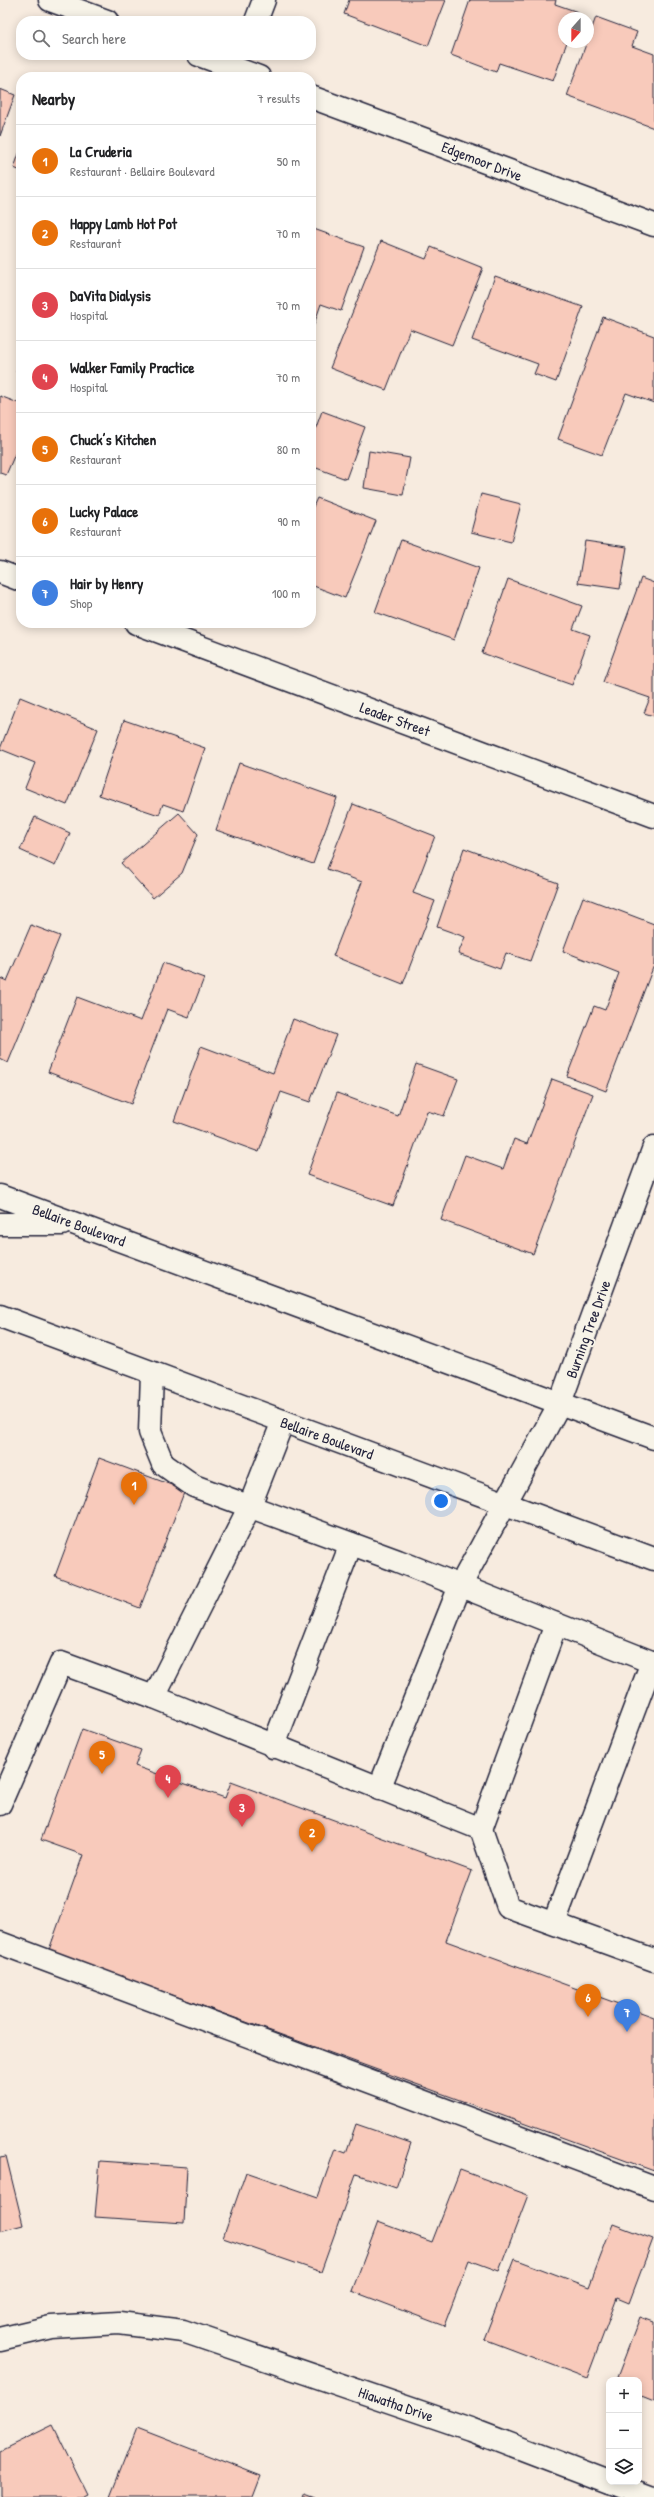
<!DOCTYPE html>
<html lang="en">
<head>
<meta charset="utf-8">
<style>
  :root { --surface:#fff; --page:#f6f6f6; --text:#202124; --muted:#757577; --line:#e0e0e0; --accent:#0f766e }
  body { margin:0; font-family:"Patrick Hand",sans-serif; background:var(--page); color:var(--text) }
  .controls { position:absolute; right:12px; bottom:12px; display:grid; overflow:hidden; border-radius:8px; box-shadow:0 2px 10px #0003 }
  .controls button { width:36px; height:36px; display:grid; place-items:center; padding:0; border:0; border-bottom:1px solid var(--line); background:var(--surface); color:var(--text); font:20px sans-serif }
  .compass { position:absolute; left:558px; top:12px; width:36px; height:36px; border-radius:50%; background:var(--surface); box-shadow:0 2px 10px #0003; rotate:201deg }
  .you { position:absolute; left:441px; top:1501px; width:14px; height:14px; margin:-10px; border:3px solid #fff; border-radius:50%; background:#1a73e8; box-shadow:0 0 0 6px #1a73e833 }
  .badge { display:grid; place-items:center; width:26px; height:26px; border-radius:50%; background:var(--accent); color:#fff; font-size:13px; font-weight:700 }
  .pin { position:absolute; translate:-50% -33px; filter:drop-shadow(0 1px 2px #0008) }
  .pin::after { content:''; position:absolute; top:21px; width:14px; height:12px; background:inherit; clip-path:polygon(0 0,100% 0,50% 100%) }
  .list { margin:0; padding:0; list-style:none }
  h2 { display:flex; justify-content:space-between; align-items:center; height:52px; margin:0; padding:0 16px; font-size:17px }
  h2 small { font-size:13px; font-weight:400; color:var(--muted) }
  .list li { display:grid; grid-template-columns:26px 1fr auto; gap:12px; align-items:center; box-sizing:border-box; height:72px; padding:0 16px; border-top:1px solid var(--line) }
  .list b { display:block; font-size:15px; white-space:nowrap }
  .list p { margin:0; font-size:13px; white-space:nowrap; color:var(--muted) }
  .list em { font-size:13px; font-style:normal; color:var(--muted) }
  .icon { flex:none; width:22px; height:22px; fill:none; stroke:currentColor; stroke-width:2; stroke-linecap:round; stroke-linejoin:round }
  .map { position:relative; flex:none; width:654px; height:2497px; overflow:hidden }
  .search { position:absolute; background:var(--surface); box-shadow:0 2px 10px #0003; left:16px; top:16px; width:300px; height:44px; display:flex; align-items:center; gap:10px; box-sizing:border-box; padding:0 14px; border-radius:16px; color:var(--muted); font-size:15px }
  .panel { position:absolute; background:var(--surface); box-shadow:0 2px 10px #0003; left:16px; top:72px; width:300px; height:556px; border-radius:16px }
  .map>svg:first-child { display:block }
</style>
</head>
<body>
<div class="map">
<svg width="654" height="2497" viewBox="0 0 654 2497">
  <rect width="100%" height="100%" fill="#f7ebdf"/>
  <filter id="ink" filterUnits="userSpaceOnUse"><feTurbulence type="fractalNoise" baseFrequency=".025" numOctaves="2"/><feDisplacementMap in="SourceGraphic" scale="8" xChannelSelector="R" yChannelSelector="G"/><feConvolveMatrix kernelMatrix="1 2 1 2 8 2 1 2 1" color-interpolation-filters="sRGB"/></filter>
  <g filter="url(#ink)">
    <g fill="#f8cabb" stroke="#22223b">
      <path d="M349,0H446L428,46L344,14Z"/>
      <path d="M470,0H556L555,4L578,12L575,18H564V42H567L553,81L499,63L496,72L451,55Z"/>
      <path d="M596,17L637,32L632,46L654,54V128L567,96Z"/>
      <path d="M0,89L15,95L0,136Z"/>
      <path d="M21,148V171L14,168Z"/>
      <path d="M311,228L364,247L341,311L321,304L311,333Z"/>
      <path d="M381,241L426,259L431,247L483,268L452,345L410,329L386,390L330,368Z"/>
      <path d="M495,276L583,307L556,382L534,374L538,364L472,340Z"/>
      <path d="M603,317L654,336V403L626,393L602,455L558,439Z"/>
      <path d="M21,358V373L16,372Z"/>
      <path d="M0,396L21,404V440L6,475L0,473Z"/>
      <path d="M322,411L365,427L346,479L311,466V441Z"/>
      <path d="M369,451L410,458L403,495L364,488Z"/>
      <path d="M481,494L521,504L511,542L471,532Z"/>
      <path d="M317,498L376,521L345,598L311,585V511Z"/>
      <path d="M401,540L479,568L454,640L375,612Z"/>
      <path d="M585,541L627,547L620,589L578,583Z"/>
      <path d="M641,578L654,583V716L644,713L650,698L603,682Z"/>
      <path d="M508,579L582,606L573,629L590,635L572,685L482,653Z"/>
      <path d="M20,697L98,729L67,805L25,788L35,763L0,749Z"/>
      <path d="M124,720L205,748L183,811L163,804L159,815L99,795Z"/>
      <path d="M239,763L337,798L313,864L216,830Z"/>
      <path d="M353,804L435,836L413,893L435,901L403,984L333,956L362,882L327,869Z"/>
      <path d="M179,813L198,834L182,873L153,898L121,863Z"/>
      <path d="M35,817L70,833L55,866L20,850Z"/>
      <path d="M464,848L558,883L530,961L506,953L500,969L458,954L465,937L437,927Z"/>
      <path d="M583,897L654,924V965L606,1091L567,1076L594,1006L605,1010L619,973L563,951Z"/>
      <path d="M31,925L60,936L8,1063L0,1059V978L7,981Z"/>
      <path d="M163,963L204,978L189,1017L167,1009L131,1104L48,1072L77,997L141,1021Z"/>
      <path d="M293,1019L336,1035L310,1102L281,1092L259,1152L174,1121L201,1046L273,1073Z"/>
      <path d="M416,1064L458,1079L444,1116L427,1111L393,1206L307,1175L337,1093L398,1116Z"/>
      <path d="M552,1079L593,1094L533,1254L441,1220L465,1155L503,1169L514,1139L527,1144Z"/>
      <path d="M99,1458L185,1490L140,1608L55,1576Z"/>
      <path d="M82,1729L141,1750L135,1766L225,1798L231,1782L472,1871L446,1941L654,2017V2171L49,1950L83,1855L41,1840Z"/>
      <path d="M356,2124L411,2143L396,2188L356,2174L321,2272L223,2238L246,2172L318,2197L335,2149L346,2153Z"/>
      <path d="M6,2156L23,2225L0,2231V2157Z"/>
      <path d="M100,2161L187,2167L184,2223L95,2217Z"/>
      <path d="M460,2170L528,2195L499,2271L469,2260L444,2326L352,2291L378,2222L432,2242Z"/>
      <path d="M613,2224L653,2239L629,2303L617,2298L587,2378L484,2339L515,2259L589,2287Z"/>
      <path d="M640,2317L654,2322V2402L639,2396V2380H616Z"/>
      <path d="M53,2425L87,2494L81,2497H0V2451Z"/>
      <path d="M137,2428L261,2476L253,2497H110Z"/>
      <path d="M304,2493L315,2497H302Z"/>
    </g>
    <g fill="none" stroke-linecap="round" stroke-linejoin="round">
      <defs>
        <g id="minor">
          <path d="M50,0L107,21"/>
          <path d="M256,21L264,0"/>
          <path d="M199,55L259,77"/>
          <path d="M311,97L654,225"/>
          <path d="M0,572L21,580"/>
          <path d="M136,623L654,816"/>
          <path d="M152,1373L150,1432L163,1464L194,1486L398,1561L654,1663"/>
          <path d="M283,1421L249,1508L154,1697L481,1829L508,1907L654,1960"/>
          <path d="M273,1747L351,1544"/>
          <path d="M379,1789L460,1586L560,1403L654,1147"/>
          <path d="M0,1804L61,1663L154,1697"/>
          <path d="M481,1829L556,1624"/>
          <path d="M554,1923L652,1662"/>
          <path d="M0,1943L654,2188"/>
          <path d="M0,2339L51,2327L119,2323L183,2331L470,2429L609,2482"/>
          <path d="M610,2482L650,2497"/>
        </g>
        <g id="major">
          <path d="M0,1196L654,1438"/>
          <path d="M0,1224H62"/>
          <path d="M0,1316L654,1559"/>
        </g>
      </defs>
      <use href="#minor" stroke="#22223b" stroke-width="25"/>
      <use href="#major" stroke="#22223b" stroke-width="25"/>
      <use href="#minor" stroke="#f7f3e8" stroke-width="22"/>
      <use href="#major" stroke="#f7f3e8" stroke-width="22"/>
    </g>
  </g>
  <g text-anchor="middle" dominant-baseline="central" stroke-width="4" stroke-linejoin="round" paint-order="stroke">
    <g font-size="15" fill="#22223b" stroke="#f7f3e8">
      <text transform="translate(482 161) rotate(21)">Edgemoor Drive</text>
      <text transform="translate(395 719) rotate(20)">Leader Street</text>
      <text transform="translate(79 1225) rotate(20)">Bellaire Boulevard</text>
      <text transform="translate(588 1329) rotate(-70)">Burning Tree Drive</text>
      <text transform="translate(327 1438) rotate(20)">Bellaire Boulevard</text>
      <text transform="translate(396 2404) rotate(19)">Hiawatha Drive</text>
    </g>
  </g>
</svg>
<div class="controls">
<button>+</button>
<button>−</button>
<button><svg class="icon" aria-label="layers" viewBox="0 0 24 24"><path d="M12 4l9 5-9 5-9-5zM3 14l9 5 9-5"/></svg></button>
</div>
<svg class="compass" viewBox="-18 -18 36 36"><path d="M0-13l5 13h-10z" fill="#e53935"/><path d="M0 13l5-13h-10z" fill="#757577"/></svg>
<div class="you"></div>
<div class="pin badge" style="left:134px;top:1505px;background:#e8710a">1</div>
<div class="pin badge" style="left:312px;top:1852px;background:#e8710a">2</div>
<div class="pin badge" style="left:242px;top:1827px;background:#e0444e">3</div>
<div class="pin badge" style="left:168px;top:1798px;background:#e0444e">4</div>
<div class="pin badge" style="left:102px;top:1774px;background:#e8710a">5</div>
<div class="pin badge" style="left:588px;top:2017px;background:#e8710a">6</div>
<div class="pin badge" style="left:627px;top:2032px;background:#3f7fe0">7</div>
<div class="search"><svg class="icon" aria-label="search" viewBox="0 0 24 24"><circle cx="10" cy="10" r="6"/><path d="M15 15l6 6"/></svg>Search here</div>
<section class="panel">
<h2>Nearby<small>7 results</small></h2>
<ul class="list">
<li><span class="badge" style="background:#e8710a">1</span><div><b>La Cruderia</b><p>Restaurant · Bellaire Boulevard</p></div><em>50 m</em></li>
<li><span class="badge" style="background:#e8710a">2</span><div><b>Happy Lamb Hot Pot</b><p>Restaurant</p></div><em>70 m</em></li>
<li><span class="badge" style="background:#e0444e">3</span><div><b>DaVita Dialysis</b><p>Hospital</p></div><em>70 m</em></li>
<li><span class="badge" style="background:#e0444e">4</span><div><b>Walker Family Practice</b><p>Hospital</p></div><em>70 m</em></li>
<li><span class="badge" style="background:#e8710a">5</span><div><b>Chuck’s Kitchen</b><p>Restaurant</p></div><em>80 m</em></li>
<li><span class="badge" style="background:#e8710a">6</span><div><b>Lucky Palace</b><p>Restaurant</p></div><em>90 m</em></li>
<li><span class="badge" style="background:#3f7fe0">7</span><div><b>Hair by Henry</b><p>Shop</p></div><em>100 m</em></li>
</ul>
</section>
</div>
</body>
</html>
